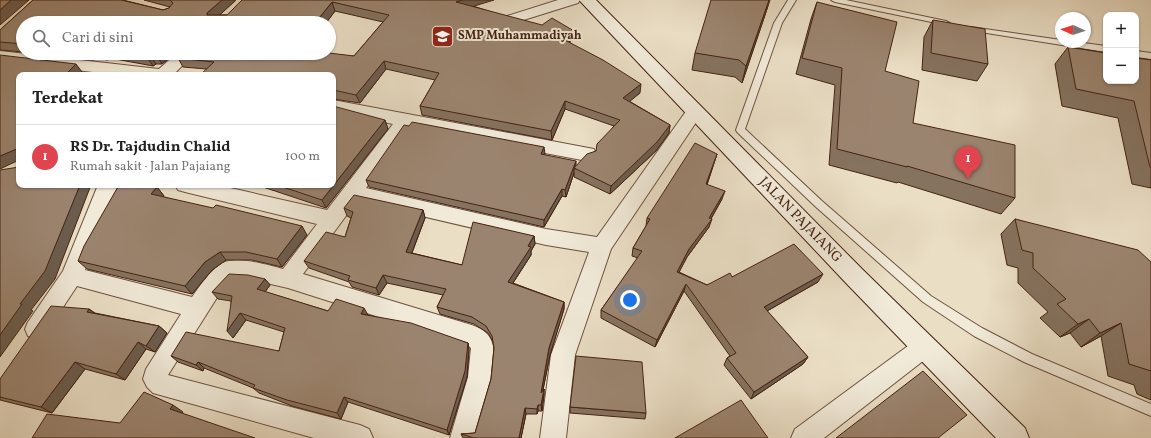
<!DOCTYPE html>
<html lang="id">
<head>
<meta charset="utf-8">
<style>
  :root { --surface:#fff; --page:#f2f2f2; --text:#222; --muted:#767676; --line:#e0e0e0; --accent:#0b8043 }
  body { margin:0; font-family:Vollkorn,serif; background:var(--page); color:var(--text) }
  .controls { position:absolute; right:12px; top:12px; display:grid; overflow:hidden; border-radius:8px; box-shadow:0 1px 3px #0004 }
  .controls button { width:36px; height:36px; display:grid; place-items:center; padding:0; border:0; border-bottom:1px solid var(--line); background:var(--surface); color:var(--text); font:20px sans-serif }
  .compass { position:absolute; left:1055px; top:12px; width:36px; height:36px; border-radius:50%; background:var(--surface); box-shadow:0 1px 3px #0004; rotate:273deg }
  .you { position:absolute; left:630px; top:300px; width:14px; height:14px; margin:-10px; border:3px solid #fff; border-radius:50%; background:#1a73e8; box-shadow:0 0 0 6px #1a73e833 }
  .badge { display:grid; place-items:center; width:26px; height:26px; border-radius:50%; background:var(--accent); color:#fff; font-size:13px; font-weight:700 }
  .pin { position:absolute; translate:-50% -33px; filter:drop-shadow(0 1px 2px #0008) }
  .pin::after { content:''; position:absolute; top:21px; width:14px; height:12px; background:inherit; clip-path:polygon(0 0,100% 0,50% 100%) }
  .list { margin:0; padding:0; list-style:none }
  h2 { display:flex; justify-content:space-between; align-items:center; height:52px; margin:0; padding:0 16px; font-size:17px }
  h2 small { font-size:13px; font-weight:400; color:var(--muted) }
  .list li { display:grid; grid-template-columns:26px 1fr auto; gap:12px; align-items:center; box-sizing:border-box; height:64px; padding:0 16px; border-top:1px solid var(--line) }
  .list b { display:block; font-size:15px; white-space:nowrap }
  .list p { margin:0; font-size:13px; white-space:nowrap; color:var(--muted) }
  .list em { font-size:13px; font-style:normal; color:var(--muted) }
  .icon { flex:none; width:22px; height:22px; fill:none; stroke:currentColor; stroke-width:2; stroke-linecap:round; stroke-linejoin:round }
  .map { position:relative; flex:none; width:1151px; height:438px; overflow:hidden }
  .search { position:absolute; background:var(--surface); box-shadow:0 1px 3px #0004; left:16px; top:16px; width:320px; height:44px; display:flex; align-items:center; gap:10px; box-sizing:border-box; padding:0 14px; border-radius:22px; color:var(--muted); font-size:15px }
  .panel { position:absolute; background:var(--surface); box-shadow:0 1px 3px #0004; left:16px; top:72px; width:320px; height:116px; border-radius:8px }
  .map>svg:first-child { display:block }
</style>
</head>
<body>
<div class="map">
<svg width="1151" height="438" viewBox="0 0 1151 438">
  <rect width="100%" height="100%" fill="#eadec5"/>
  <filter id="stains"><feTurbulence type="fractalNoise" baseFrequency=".005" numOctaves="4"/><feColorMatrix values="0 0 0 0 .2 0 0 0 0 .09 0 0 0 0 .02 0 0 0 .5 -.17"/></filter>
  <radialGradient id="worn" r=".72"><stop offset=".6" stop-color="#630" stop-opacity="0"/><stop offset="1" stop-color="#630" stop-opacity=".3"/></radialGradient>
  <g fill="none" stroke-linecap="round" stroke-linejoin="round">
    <defs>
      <g id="lane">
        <path d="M788,0H796L782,23L745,129L822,201L931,296L982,328L1032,354L1151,404V416L1024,362L974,336L923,302L816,207L737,132L736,130L774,23Z"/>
        <path d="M831,0H846L946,21L950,23L946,25L835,2Z"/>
        <path d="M971,27L1061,40V42H1076L1106,46V52L974,31H971Z"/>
        <path d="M1136,51L1151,53V59L1136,57Z"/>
      </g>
      <g id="street">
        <path d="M558,0H580L578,3L514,23H504L501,20L504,17Z"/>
        <path d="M0,51L159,69L177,53H195L173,75H118L0,61Z"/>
        <path d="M333,100L594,149L596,154L594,159L587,161L409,127L366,188L546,229L597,237L689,107L695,105L701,107L704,111L701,115L611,249L575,355L566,438H540L551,355L589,252L546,245L357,201L303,274L465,323C472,325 482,328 487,334C506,353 482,415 476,438H450L468,377L471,348L467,345L288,288L253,280L234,279L218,296L168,375L360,425L369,429L373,438H314L153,393L147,387L143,379L146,369L181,314L77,286L44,336L36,339L28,336L25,329L28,322L63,271L98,185H118L85,270L192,297C200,286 209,272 221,264C235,255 268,265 283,269L317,224L185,192L178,190L175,185H217L327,210L393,124L333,112Z"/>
        <path d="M924,336L932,340L936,347L932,354L824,438H791L795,429L916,340Z"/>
      </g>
      <path id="secondary" d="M579,0H596L862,269L1025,428L1029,438H996L846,283Z"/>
    </defs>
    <use href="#lane" stroke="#6e513f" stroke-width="2"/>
    <use href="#street" stroke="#6e513f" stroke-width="2"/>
    <use href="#secondary" stroke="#452212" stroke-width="2"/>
    <use href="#lane" fill="#f1ead9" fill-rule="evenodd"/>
    <use href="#street" fill="#f1ead9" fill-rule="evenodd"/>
    <use href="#secondary" fill="#f1ead9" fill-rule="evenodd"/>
  </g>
  <g fill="#85725f" stroke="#452212">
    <path d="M33,0H123L163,10L169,8L170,7L144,0H236L219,15H227L242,0L473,6L574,39L569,42L640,93L629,101L670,125L669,133L656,151L610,194L574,177V173L566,197L562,196L544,227L369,187L366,180L545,155L576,167L596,151L614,126L565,109L552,140L422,115L420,106L435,80L386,69L360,103L333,99V75L206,69L183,67L178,58L354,56L383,22L335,11L326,23H23V52L0,50V30Z"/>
    <path d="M817,2L885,71L913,123L1015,198L1001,214L898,182L897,183L829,165L835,85L796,74L811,19Z"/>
    <path d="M768,6L742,83L735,77L692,70L695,53Z"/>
    <path d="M933,20L988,64L977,81L922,70L924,37Z"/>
    <path d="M1068,47L1151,60V188L1132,184L1118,118L1062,106L1055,64Z"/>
    <path d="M28,53H175L162,64H156L153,66L110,58L107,60L96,57L94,60Z"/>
    <path d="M385,120L388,129L326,208L257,185H333Z"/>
    <path d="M717,154L707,185L722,199L711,219L709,227L687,257L679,272L707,285L732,277L818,282L767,311L808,357L803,364L751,399L724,365L727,358L730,356L684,291L655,347L601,318V310L638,258L632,256L633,248L646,226L647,218Z"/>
    <path d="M157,187L164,196L163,197L307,235L282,267L252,260H226L212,270L192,294L87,269L78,261Z"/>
    <path d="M344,208L423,210L425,218L412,253L462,265L534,236L535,244L531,251V255L513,283L564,302V309L550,355L543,390L544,389V395L542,411H538L537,414H526L521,438H463L461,434L475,433L491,379L494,348L493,342L488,333L474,324L440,314L437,307L443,295L387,283L379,295L352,287L349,282L309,268L304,261L345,237L351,218L347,216Z"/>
    <path d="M1015,219L1151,262V400L1137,394L1134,385L1108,376L1101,336L1081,347L1070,333L1060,337L1040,318L1048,312L1018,283V268L1007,265L1001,234Z"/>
    <path d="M265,279L270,285L265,292L328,311L368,315L468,343L469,349L467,377L449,435L348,402L341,419L292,406L259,393L253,388L204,368L203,371L178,362L171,356L279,351L284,332L246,320L233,338L231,301L218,299L212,292Z"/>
    <path d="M89,309L95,313L159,326L167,333L155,352L146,349L125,380L85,369L52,413L0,400V379Z"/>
    <path d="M570,407L646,413L645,419L570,413Z"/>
  </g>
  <g fill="#6c5c4e" stroke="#452212">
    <path d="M11,0H29L0,25V10Z"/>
    <path d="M222,0H236L212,22L207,15V13Z"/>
    <path d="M462,0H494L458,11L456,2Z"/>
    <path d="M769,0H770L768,6L742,83L746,66Z"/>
    <path d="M332,2L335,11L326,23H315Z"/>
    <path d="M574,31V39L561,47V38Z"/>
    <path d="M88,53H93L96,57L94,60Z"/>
    <path d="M102,53H107L110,58L107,60Z"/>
    <path d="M159,53H175L162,64L156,55Z"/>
    <path d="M150,55L156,64L153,66L147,57Z"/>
    <path d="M384,61L386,69L360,103L356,95Z"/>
    <path d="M76,64L82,72L80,75H65Z"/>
    <path d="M641,84L640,93L623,107V98Z"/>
    <path d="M565,101V109L552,140L551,131Z"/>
    <path d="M385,120L388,129L326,208L322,200Z"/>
    <path d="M670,125L669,133L656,151L610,194L611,186Z"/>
    <path d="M544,147L545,154L542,162L541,154Z"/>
    <path d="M19,148V160L0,169V156Z"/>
    <path d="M717,154L704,193L706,184Z"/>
    <path d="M576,161V169L574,168V173L566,197L565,190Z"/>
    <path d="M80,185H91L55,279L31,310L33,311L0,357V335L20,304Z"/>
    <path d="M157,187L164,196L158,203L151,194Z"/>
    <path d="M562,189V196L544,227V220Z"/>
    <path d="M725,191L722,199L709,222L712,219L709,227L687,257L675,280L677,272L689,249L709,218Z"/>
    <path d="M423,210L425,218L409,260L406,252Z"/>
    <path d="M302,226L307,235L282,267L277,259Z"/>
    <path d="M534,236L535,244L531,251V255L509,289L508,282Z"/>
    <path d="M220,252L226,260L212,270L192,294L185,286L205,262Z"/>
    <path d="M823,274L818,282L760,315L764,307Z"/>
    <path d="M383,275L387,283L379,295L376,288Z"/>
    <path d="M265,279L270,285L262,296L257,289Z"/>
    <path d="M686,284L684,291L655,347L657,340Z"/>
    <path d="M564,302V309L550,355L541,399V393L549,348Z"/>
    <path d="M364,308L368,315L361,314Z"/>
    <path d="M89,309L98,316L87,312Z"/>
    <path d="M240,313L246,320L233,338L227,331Z"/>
    <path d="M1089,319L1070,333L1060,337L1078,324Z"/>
    <path d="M1121,323L1101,336L1081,347L1100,333Z"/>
    <path d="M159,326L167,333L155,352L146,346Z"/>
    <path d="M138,342L146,349L125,380L116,374Z"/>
    <path d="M468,343L469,349L467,377L449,435L447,430Z"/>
    <path d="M808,357L803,364L751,399L754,392Z"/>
    <path d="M75,362L85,369L52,413L41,407Z"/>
    <path d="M198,362L204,368L203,371L196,365Z"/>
    <path d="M544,389V395L542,411L541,405Z"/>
    <path d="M344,397L348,402L341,419L337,413Z"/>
    <path d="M173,405L183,412L180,416L170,409Z"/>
    <path d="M538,405V411L537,414V409Z"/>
    <path d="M525,408L526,414L521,438H519Z"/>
  </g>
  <g fill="#9b846f" stroke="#452212">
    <path d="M0,0H11L0,10Z"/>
    <path d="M33,0H121L163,10L169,8L173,3L170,0H222L207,13V15H227L242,0H462L456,2L542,25L552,18L574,31L561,38L603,60L641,84L623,98L670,125L657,142L611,186L574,168L587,154L596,151L597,144L620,120L565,101L551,131L420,106L439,73L384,61L356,95L333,90V75H200L214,62L178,58L182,53H329L354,56L389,15L332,2L315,23H23V44L0,42V30Z"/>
    <path d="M711,0H769L746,66L739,60L695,53Z"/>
    <path d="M817,2L897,22L885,71L919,81L913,123L1015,145V198L907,166V167L837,149L842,68L802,58Z"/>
    <path d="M933,20L985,29L988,64L931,53Z"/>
    <path d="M1068,47L1106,53V81H1136V58L1151,60V168L1150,167L1134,101L1076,89Z"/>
    <path d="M124,53H159L156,55H150L147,57Z"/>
    <path d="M0,55L76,64L65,75H19V148L0,156Z"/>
    <path d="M333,106L385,120L322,200L277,185H333Z"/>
    <path d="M412,122L544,147L541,154L576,161L565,190L562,189L544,220L366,180L404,125L409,126Z"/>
    <path d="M695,143L717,154L706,184L725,191L709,218L712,219L689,249L677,272L707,285L730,273L732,277L794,244L823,274L764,307L808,357L754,392L727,358L736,353L686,284L657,340L601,310L642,251L633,248L650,219L647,218Z"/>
    <path d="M19,167V185H80L45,271L20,304H22L0,335V170Z"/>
    <path d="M119,185H150L157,187L151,194L213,208L216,205L302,226L277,259L246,252H220L205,262L185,286L78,261L84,246Z"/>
    <path d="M354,195L423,210L406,252L462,265L473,222L534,236L528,246L531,247L508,282L564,302L549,348L541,393L544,389L541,405H538L537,409L525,408L519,438H474L461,434L475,433L491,379L494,348L492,336L486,326L472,317L437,307L446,289L383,275L376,288L348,280L350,276L304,261L326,232L345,237L353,212L344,208Z"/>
    <path d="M1015,219L1138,250L1151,262V371L1129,364L1121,323L1100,333L1089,319L1078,324L1057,304L1066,299L1033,268V253L1022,250Z"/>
    <path d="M229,274L248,275L265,279L257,289L328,311L336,299L364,308L361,314L411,323L468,343L465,371L447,430L344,397L337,413L287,400L253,388L255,385L198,362L196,365L171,356L186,332L279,351L285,328L240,313L227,331L232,296L212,292Z"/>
    <path d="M51,306L89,309L87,312L159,326L146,346L138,342L116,374L75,362L41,407L0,397V379Z"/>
    <path d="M576,356L642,362L646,413L570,407Z"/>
    <path d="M923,371L967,415L938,438H836Z"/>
    <path d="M144,392L173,405L170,409L255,438H32L47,414L120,423Z"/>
    <path d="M741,400L768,438H675Z"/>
  </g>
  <defs>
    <symbol id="school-square" viewBox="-11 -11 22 22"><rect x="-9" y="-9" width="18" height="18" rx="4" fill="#8f2418" stroke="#f1ead9"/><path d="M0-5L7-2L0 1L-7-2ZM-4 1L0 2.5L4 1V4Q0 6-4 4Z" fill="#fff"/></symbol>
  </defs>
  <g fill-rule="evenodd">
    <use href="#school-square" x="430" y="24" width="25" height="25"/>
  </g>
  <g text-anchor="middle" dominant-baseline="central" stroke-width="4" stroke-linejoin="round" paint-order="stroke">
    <g font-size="12" font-weight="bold" fill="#452212" stroke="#f1ead9" text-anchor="start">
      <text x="458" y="36">SMP Muhammadiyah</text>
    </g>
    <g font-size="14" fill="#452212" stroke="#f1ead9">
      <text transform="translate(800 220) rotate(46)">JALAN PAJAIANG</text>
    </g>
  </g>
  <rect width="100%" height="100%" filter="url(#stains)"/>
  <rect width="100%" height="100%" fill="url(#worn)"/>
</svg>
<div class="controls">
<button>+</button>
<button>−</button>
</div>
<svg class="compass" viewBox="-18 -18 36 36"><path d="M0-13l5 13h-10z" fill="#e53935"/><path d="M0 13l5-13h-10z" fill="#767676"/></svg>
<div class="you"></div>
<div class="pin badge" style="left:968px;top:179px;background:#e0444e">1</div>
<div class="search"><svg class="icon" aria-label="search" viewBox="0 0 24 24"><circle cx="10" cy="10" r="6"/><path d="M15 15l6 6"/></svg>Cari di sini</div>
<section class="panel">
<h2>Terdekat<small></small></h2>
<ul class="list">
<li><span class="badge" style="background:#e0444e">1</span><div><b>RS Dr. Tajdudin Chalid</b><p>Rumah sakit · Jalan Pajaiang</p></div><em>100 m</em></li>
</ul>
</section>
</div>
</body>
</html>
